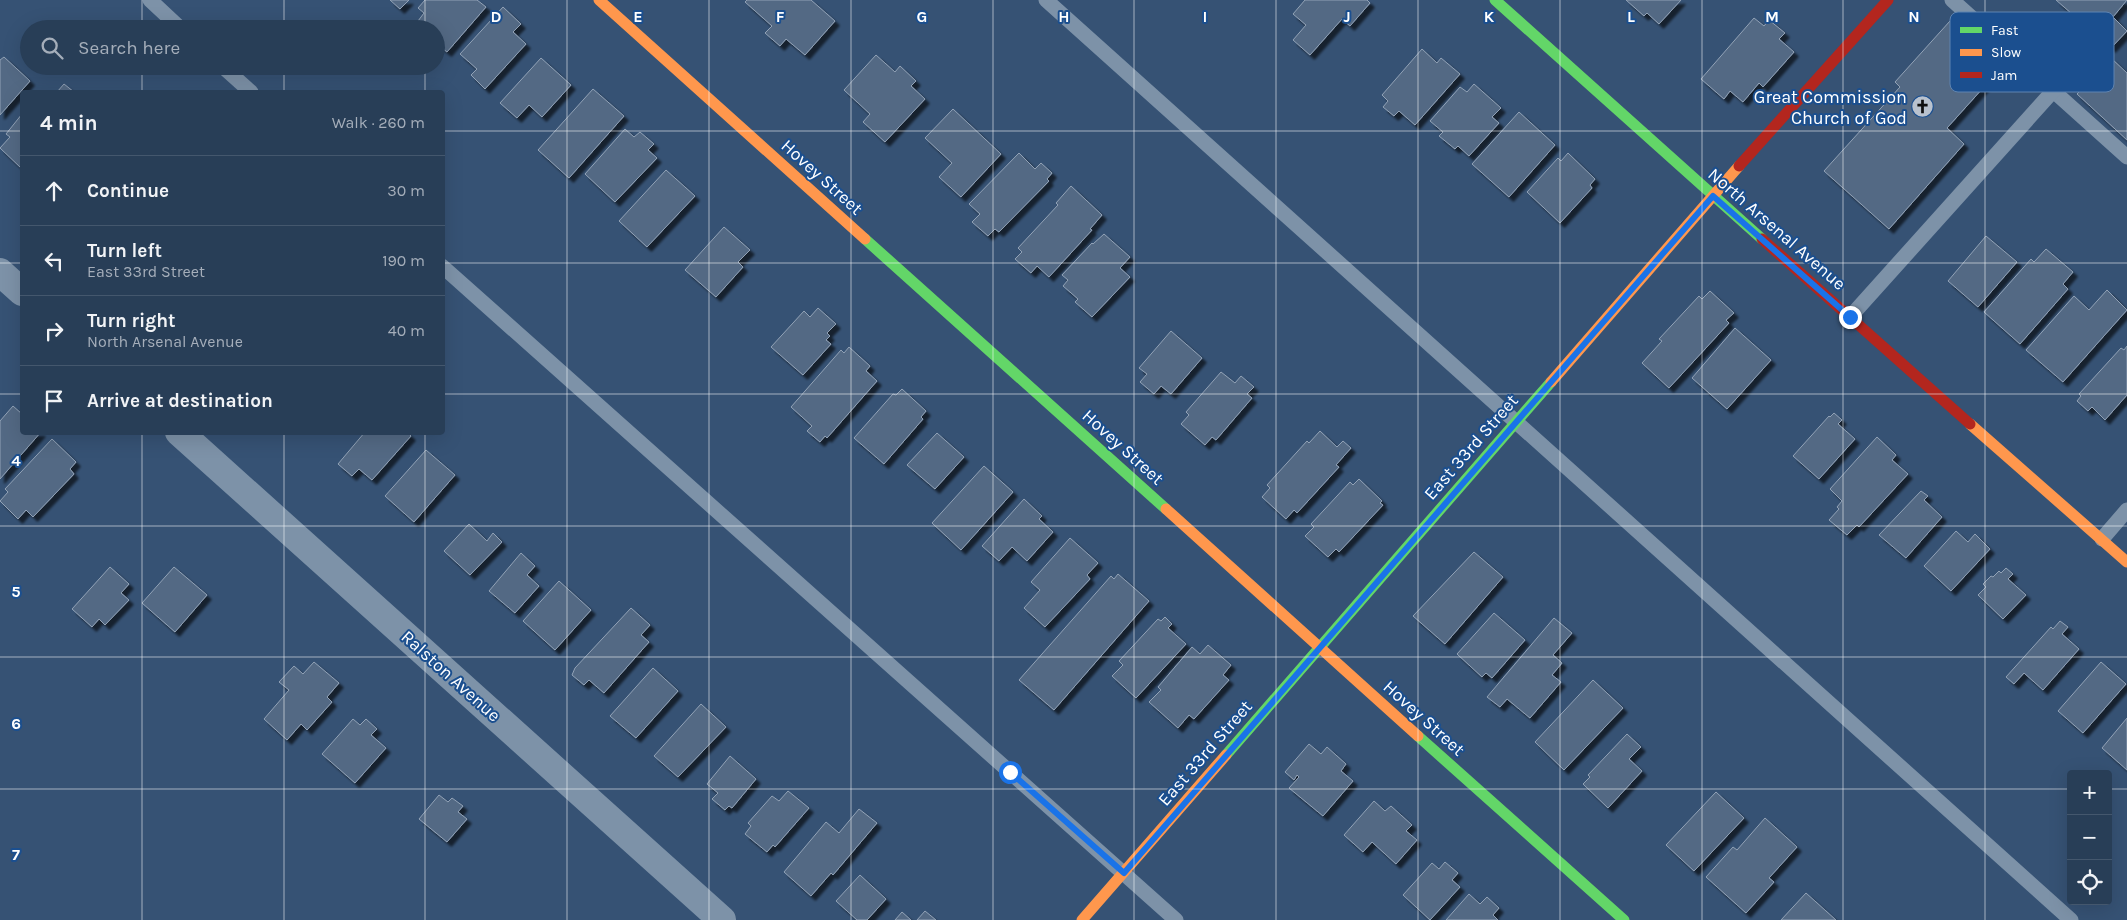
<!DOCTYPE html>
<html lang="en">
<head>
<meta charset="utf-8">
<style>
  :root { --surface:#283e57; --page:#344961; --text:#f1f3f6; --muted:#a5aeba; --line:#44576d }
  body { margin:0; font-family:Karla,sans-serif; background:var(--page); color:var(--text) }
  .controls { position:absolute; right:15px; bottom:15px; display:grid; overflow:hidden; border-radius:5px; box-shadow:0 5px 20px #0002 }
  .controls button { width:45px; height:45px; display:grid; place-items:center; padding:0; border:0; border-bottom:1px solid var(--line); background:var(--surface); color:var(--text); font:25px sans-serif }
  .stop { position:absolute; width:15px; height:15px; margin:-11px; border:4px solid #1a73e8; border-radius:50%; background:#fff }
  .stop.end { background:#1a73e8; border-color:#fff; box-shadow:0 1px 5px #0008 }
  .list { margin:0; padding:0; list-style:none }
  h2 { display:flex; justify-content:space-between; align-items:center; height:65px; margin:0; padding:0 20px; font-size:21px }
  h2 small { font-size:16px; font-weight:400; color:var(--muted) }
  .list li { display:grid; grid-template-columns:32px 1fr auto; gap:15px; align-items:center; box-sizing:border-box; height:70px; padding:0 20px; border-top:1px solid var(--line) }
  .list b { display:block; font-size:19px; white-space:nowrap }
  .list p { margin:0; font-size:16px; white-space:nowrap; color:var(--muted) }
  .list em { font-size:16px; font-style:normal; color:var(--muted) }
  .icon { flex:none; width:28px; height:28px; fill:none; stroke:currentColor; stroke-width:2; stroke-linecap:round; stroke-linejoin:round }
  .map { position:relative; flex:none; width:2127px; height:920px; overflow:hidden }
  .search { position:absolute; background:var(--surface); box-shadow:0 5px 20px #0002; left:20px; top:20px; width:425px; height:55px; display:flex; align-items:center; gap:12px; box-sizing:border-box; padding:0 18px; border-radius:28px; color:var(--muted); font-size:19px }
  .panel { position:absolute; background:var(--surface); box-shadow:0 5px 20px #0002; left:20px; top:90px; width:425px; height:345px; border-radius:5px }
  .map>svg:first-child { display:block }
</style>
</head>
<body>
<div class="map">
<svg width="2127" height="920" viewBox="0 0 2127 920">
  <defs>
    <filter id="shadow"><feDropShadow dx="4.5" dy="4.5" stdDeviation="1" flood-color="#0009"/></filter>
  </defs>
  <rect width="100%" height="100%" fill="#365274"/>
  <g fill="#526984" stroke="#92a2b6" filter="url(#shadow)">
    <path d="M390,0H409L400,9Z"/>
    <path d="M425,0H477L486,7L447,52L436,43V29H420L415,25L424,13L418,8Z"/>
    <path d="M747,0H811L835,21L805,55L786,39L780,46L765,33L772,26L745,2Z"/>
    <path d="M1305,0H1367L1370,3L1350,26L1342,19L1310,55L1293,40L1306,25L1293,14Z"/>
    <path d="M1626,0H1681L1659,24L1647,13L1644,16Z"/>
    <path d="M2056,0H2127L2113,17L2127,31L2111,48Z"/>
    <path d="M503,7L521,24L513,32L526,44L485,89L471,75L477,69L460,54Z"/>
    <path d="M1754,18L1764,26L1769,20L1785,33L1779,39L1794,52L1763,87L1759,83L1743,102L1730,91L1724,99L1701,79Z"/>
    <path d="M1950,21L2001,68L1947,128L1964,144L1889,229L1824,171L1900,87L1895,82Z"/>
    <path d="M1422,49L1437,63L1441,58L1460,74L1415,125L1399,111L1394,116L1383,107L1388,101L1382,95Z"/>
    <path d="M876,55L895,72L900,66L916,81L911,86L925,99L885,142L863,122L870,114L844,90Z"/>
    <path d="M4,57L30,81L0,115V60Z"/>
    <path d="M541,58L571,85L542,117L529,105L517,118L500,103Z"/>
    <path d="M2111,58L2127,73V140L2077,94Z"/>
    <path d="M64,84L74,92H57Z"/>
    <path d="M1474,84L1501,108L1492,117L1499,123L1469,156L1458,146L1455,149L1439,136L1443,132L1430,121L1460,87L1467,92Z"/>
    <path d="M593,89L624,116L569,178L538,150Z"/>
    <path d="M953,109L1001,154L961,197L939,177L952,163L925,138Z"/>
    <path d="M1519,112L1555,145L1509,197L1472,164Z"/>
    <path d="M22,114V165L20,167L0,148L10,137L6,134Z"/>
    <path d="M625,129L634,137L640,132L654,144L648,150L657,158L615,202L585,174Z"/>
    <path d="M1019,153L1035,169L1041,163L1052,173L1047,179L1049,181L999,232L995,229L988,236L972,222L980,214L969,204Z"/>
    <path d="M1568,153L1595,179L1590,185L1592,188L1560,223L1527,192L1558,158L1561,161Z"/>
    <path d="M666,170L695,196L647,247L619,221Z"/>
    <path d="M1071,186L1102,215L1090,229L1092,230L1049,277L1037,266L1031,273L1015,259L1022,252L1018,248L1058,205L1056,203Z"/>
    <path d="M724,227L750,250L738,262L743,267L716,297L685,270Z"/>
    <path d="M1104,234L1130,257L1120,268L1130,277L1092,317L1075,302L1078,299L1063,286L1068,280L1062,275L1092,243L1093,244Z"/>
    <path d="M1986,236L2017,262L1978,307L1948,281Z"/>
    <path d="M2046,249L2073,272L2063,284L2068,289L2020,344L1984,312L2031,259L2034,262Z"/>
    <path d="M2107,290L2127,310L2063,382L2026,350L2074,296L2089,310Z"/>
    <path d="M1710,291L1734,313L1726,320L1729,323L1669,388L1642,363L1662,341L1659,339L1699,296L1702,299Z"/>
    <path d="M818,308L836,324L827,333L830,336L826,340L831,344L803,375L771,347L804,311L810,317Z"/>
    <path d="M1735,328L1771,360L1727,409L1692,378Z"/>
    <path d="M1171,331L1202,358L1171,394L1161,386L1154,394L1140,382L1147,374L1139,368Z"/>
    <path d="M2127,346V395L2105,420L2092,407L2088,411L2077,401L2081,396L2079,394L2121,348L2124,350Z"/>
    <path d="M849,347L870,366L866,371L877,381L827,438L825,436L820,442L807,431L812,426L791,407L841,350L844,353Z"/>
    <path d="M1221,372L1235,383L1241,376L1254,387L1247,394L1252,398L1216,440L1212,437L1205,445L1181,424L1189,415L1186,412Z"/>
    <path d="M902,389L926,411L921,417L923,419L884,464L854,438L893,394L896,395Z"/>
    <path d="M13,406L22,414V432H41L0,479V421Z"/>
    <path d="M1834,413L1842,420L1838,424L1855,439L1819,479L1793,456L1829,416L1830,417Z"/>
    <path d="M1320,431L1337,447L1343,441L1351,448L1336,465L1339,467L1297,513L1294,510L1286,519L1262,497L1270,488L1267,485L1307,441L1309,443Z"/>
    <path d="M365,432H407L411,436L372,480L359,469L352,476L338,464Z"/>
    <path d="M937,433L964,457L935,489L907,465Z"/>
    <path d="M1877,437L1896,455L1892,460L1908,474L1859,527L1857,525L1847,535L1829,520L1839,509L1837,507L1842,501L1830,489Z"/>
    <path d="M52,439L76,462L70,469L74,474L33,517L26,510L18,519L0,501L8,492L5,489Z"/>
    <path d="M426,450L455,475L414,522L385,496Z"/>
    <path d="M984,466L1013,492L961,550L932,523Z"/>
    <path d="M1359,479L1382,501L1380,503L1383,505L1339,552L1336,549L1328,557L1305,536L1314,527L1311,524L1350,482L1353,485Z"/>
    <path d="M1921,491L1928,496L1924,500L1942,517L1906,558L1879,535Z"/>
    <path d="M1024,499L1042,516L1039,519L1053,532L1027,561L1012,547L999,561L982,546Z"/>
    <path d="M469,524L487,541L493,533L502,542L470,575L444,551Z"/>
    <path d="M1956,531L1968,542L1975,534L1990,549L1951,591L1924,566Z"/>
    <path d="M1070,538L1098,563L1087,575L1090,579L1045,627L1024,608L1040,590L1031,582Z"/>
    <path d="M1474,552L1503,577L1445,644L1413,616Z"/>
    <path d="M521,553L535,566L527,575L539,586L515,613L489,591Z"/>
    <path d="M110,567L129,584L121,593L129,600L105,625L99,619L92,627L72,609Z"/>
    <path d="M174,567L207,595L175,632L142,603Z"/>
    <path d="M2006,568L2013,574L2008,579L2026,595L2003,619L1978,595L1986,587L1983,584L1991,576L1993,577L1999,571L2001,573Z"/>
    <path d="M1118,574L1149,601L1054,710L1019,680L1111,576L1114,579Z"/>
    <path d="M559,581L591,610L555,650L523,621Z"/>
    <path d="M631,608L650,625L641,635L649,642L604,693L589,680L584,685L572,675L575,668Z"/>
    <path d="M1494,613L1525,640L1492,678L1486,673L1482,677L1457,654Z"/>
    <path d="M1165,617L1172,624L1168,628L1186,644L1136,698L1112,676L1123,665L1119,661L1158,619L1161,621Z"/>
    <path d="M1554,618L1572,633L1553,655L1562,663L1552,675L1561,682L1530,718L1507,699L1500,707L1487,697Z"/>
    <path d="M2060,621L2068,627L2062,634L2079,649L2043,690L2024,673L2014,684L2006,677L2051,627L2053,629Z"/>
    <path d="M1208,645L1231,665L1223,675L1229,680L1194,719L1189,715L1178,728L1149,702L1161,690L1158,687L1192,647L1200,654Z"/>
    <path d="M314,662L339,683L327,697L332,702L307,730L301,724L287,740L264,719L289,690L279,682L294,666L303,674Z"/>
    <path d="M2101,662L2126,684L2083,733L2058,711Z"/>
    <path d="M653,668L678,691L636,738L610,716Z"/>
    <path d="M1593,680L1623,708L1564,770L1535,742Z"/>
    <path d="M701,704L726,727L678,777L654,756Z"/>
    <path d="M2127,718V770L2102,748Z"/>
    <path d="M353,719L360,725L366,719L377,729L371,735L386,748L355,783L322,754Z"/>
    <path d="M1627,734L1641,747L1629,759L1642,771L1608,808L1583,784L1590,777L1588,775Z"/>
    <path d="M1309,744L1321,754L1327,747L1346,764L1341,771L1353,781L1323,816L1289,788L1299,777L1297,775L1294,780L1285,772Z"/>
    <path d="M730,756L756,779L732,808L729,806L725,810L712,799L718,793L707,784Z"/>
    <path d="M788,791L809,808L775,847L773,845L767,852L745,834L751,826L748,823L772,796L779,801Z"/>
    <path d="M1716,792L1744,818L1694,871L1666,845Z"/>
    <path d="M439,795L448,802L452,798L463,806L458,812L467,819L447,842L419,819Z"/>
    <path d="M1374,801L1385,811L1391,806L1412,825L1406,831L1417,840L1396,864L1372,842L1363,852L1344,835Z"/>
    <path d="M859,809L877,823L833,875L831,873L811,896L784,872L826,822L839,833Z"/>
    <path d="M1765,818L1797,847L1769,878L1774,882L1746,913L1706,877L1733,847L1737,850Z"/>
    <path d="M1445,862L1458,873L1452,880L1460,887L1430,920L1403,895L1432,863L1439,869Z"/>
    <path d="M860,875L886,899L867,920H857L836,901Z"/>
    <path d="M1806,893L1836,920H1781Z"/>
    <path d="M1469,894L1480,904L1487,897L1499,908L1493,915L1498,920H1446Z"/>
    <path d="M925,911L936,920H917Z"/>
    <path d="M902,912L911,920H895Z"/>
  </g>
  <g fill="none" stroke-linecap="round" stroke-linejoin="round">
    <g stroke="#7d92a8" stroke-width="15">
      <path d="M150,0L181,29"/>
      <path d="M1046,0L2071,920"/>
      <path d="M1952,0L2127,157"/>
      <path d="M222,66L251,92"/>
      <path d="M442,266L1176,920"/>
      <path d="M1850,317L2053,91"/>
      <path d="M2102,539L2127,510"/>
    </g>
    <g stroke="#7d92a8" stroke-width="28">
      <path d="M0,272L22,292"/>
      <path d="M179,432L722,920"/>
    </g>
    <g stroke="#63d668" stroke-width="11">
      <path d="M1495,0L1762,239"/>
      <path d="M865,239L1166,509"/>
      <path d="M1418,736L1624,920"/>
      <path d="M1226,755L1551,382"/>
    </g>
    <g stroke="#ff974d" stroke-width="11">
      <path d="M599,0L865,239"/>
      <path d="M1551,382L1739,166"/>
      <path d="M1970,424L2127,562"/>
      <path d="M1166,509L1418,736"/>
      <path d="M1082,920L1226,755"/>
    </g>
    <g stroke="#b3261e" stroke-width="11">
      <path d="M1739,166L1888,0"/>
      <path d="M1762,239L1970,424"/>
    </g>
  </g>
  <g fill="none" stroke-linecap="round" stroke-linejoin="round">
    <path stroke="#1a73e8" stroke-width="6" d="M1010,772L1124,873L1713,196L1850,317"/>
  </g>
  <path fill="none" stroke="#fff" stroke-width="1" stroke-opacity="0.55" d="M142,0V29M284,0V29M425,0V29M567,0V920M709,0V920M851,0V920M993,0V920M1134,0V920M1276,0V920M1418,0V920M1560,0V920M1702,0V920M1843,0V920M1985,0V920M142,66V92M284,66V92M425,66V92M0,131H22M442,131H2127M0,263H22M442,263H2127M0,394H22M442,394H2127M142,432V920M284,432V920M425,432V920M0,526H2127M0,657H2127M0,789H2071M2108,789H2127"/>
  <defs>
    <symbol id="church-disc" viewBox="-11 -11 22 22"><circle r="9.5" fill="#b9c2ce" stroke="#1b4f8f"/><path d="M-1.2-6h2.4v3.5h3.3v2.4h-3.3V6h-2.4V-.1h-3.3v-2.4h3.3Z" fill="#111"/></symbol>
  </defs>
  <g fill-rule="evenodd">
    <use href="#church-disc" x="1910" y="94" width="25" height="25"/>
  </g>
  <g text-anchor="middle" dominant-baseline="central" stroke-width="4" stroke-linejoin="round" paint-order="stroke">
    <g font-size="18" fill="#fff" stroke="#1b4f8f" text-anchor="end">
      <text x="1907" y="97">Great Commission<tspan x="1907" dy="21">Church of God</tspan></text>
    </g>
    <g font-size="18" fill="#fff" stroke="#1b4f8f">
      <text transform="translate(822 177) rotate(42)">Hovey Street</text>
      <text transform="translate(1777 229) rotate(41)">North Arsenal Avenue</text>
      <text transform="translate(1123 447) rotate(42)">Hovey Street</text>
      <text transform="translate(1471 447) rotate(-49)">East 33rd Street</text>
      <text transform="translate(451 676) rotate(42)">Ralston Avenue</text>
      <text transform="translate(1424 718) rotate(42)">Hovey Street</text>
      <text transform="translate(1205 753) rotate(-49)">East 33rd Street</text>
    </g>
  </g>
  <rect x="1950" y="12" width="164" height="80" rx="8" fill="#1b4f8f" stroke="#5f84b1" stroke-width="1"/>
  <rect x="1960" y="27" width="22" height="6" fill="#63d668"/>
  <rect x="1960" y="49" width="22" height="7" fill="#ff974d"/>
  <rect x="1960" y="72" width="22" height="6" fill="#b3261e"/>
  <g font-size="14" fill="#fff">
    <text x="1991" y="35">Fast</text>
    <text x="1991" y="57">Slow</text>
    <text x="1991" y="80">Jam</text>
  </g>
  <g font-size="16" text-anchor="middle" font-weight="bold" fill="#fff" stroke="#1b4f8f" stroke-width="4" stroke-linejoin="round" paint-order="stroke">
    <text x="496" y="22">D</text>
    <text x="638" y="22">E</text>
    <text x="780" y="22">F</text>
    <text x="922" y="22">G</text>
    <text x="1064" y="22">H</text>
    <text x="1205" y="22">I</text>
    <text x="1347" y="22">J</text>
    <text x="1489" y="22">K</text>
    <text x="1631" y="22">L</text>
    <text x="1772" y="22">M</text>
    <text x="1914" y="22">N</text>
    <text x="16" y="466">4</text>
    <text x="16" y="597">5</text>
    <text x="16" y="729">6</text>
    <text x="16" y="860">7</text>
  </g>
</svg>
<div class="controls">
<button>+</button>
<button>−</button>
<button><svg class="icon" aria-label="locate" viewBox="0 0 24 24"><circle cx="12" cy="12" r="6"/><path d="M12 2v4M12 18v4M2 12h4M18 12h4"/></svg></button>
</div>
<div class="stop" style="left:1010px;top:772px"></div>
<div class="stop end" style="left:1850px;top:317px"></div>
<div class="search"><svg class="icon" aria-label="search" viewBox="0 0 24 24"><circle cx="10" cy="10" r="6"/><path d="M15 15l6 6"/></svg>Search here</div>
<section class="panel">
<h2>4 min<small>Walk · 260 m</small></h2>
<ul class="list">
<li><svg class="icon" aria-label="ahead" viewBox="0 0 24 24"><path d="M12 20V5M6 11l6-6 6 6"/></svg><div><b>Continue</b></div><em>30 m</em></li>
<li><svg class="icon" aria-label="left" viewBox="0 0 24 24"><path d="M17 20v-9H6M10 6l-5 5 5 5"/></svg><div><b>Turn left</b><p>East 33rd Street</p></div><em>190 m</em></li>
<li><svg class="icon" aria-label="right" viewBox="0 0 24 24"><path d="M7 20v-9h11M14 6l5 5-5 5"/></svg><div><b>Turn right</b><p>North Arsenal Avenue</p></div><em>40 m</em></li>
<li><svg class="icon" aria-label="arrive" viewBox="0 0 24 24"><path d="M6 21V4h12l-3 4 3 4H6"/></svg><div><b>Arrive at destination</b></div></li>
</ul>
</section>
</div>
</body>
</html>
